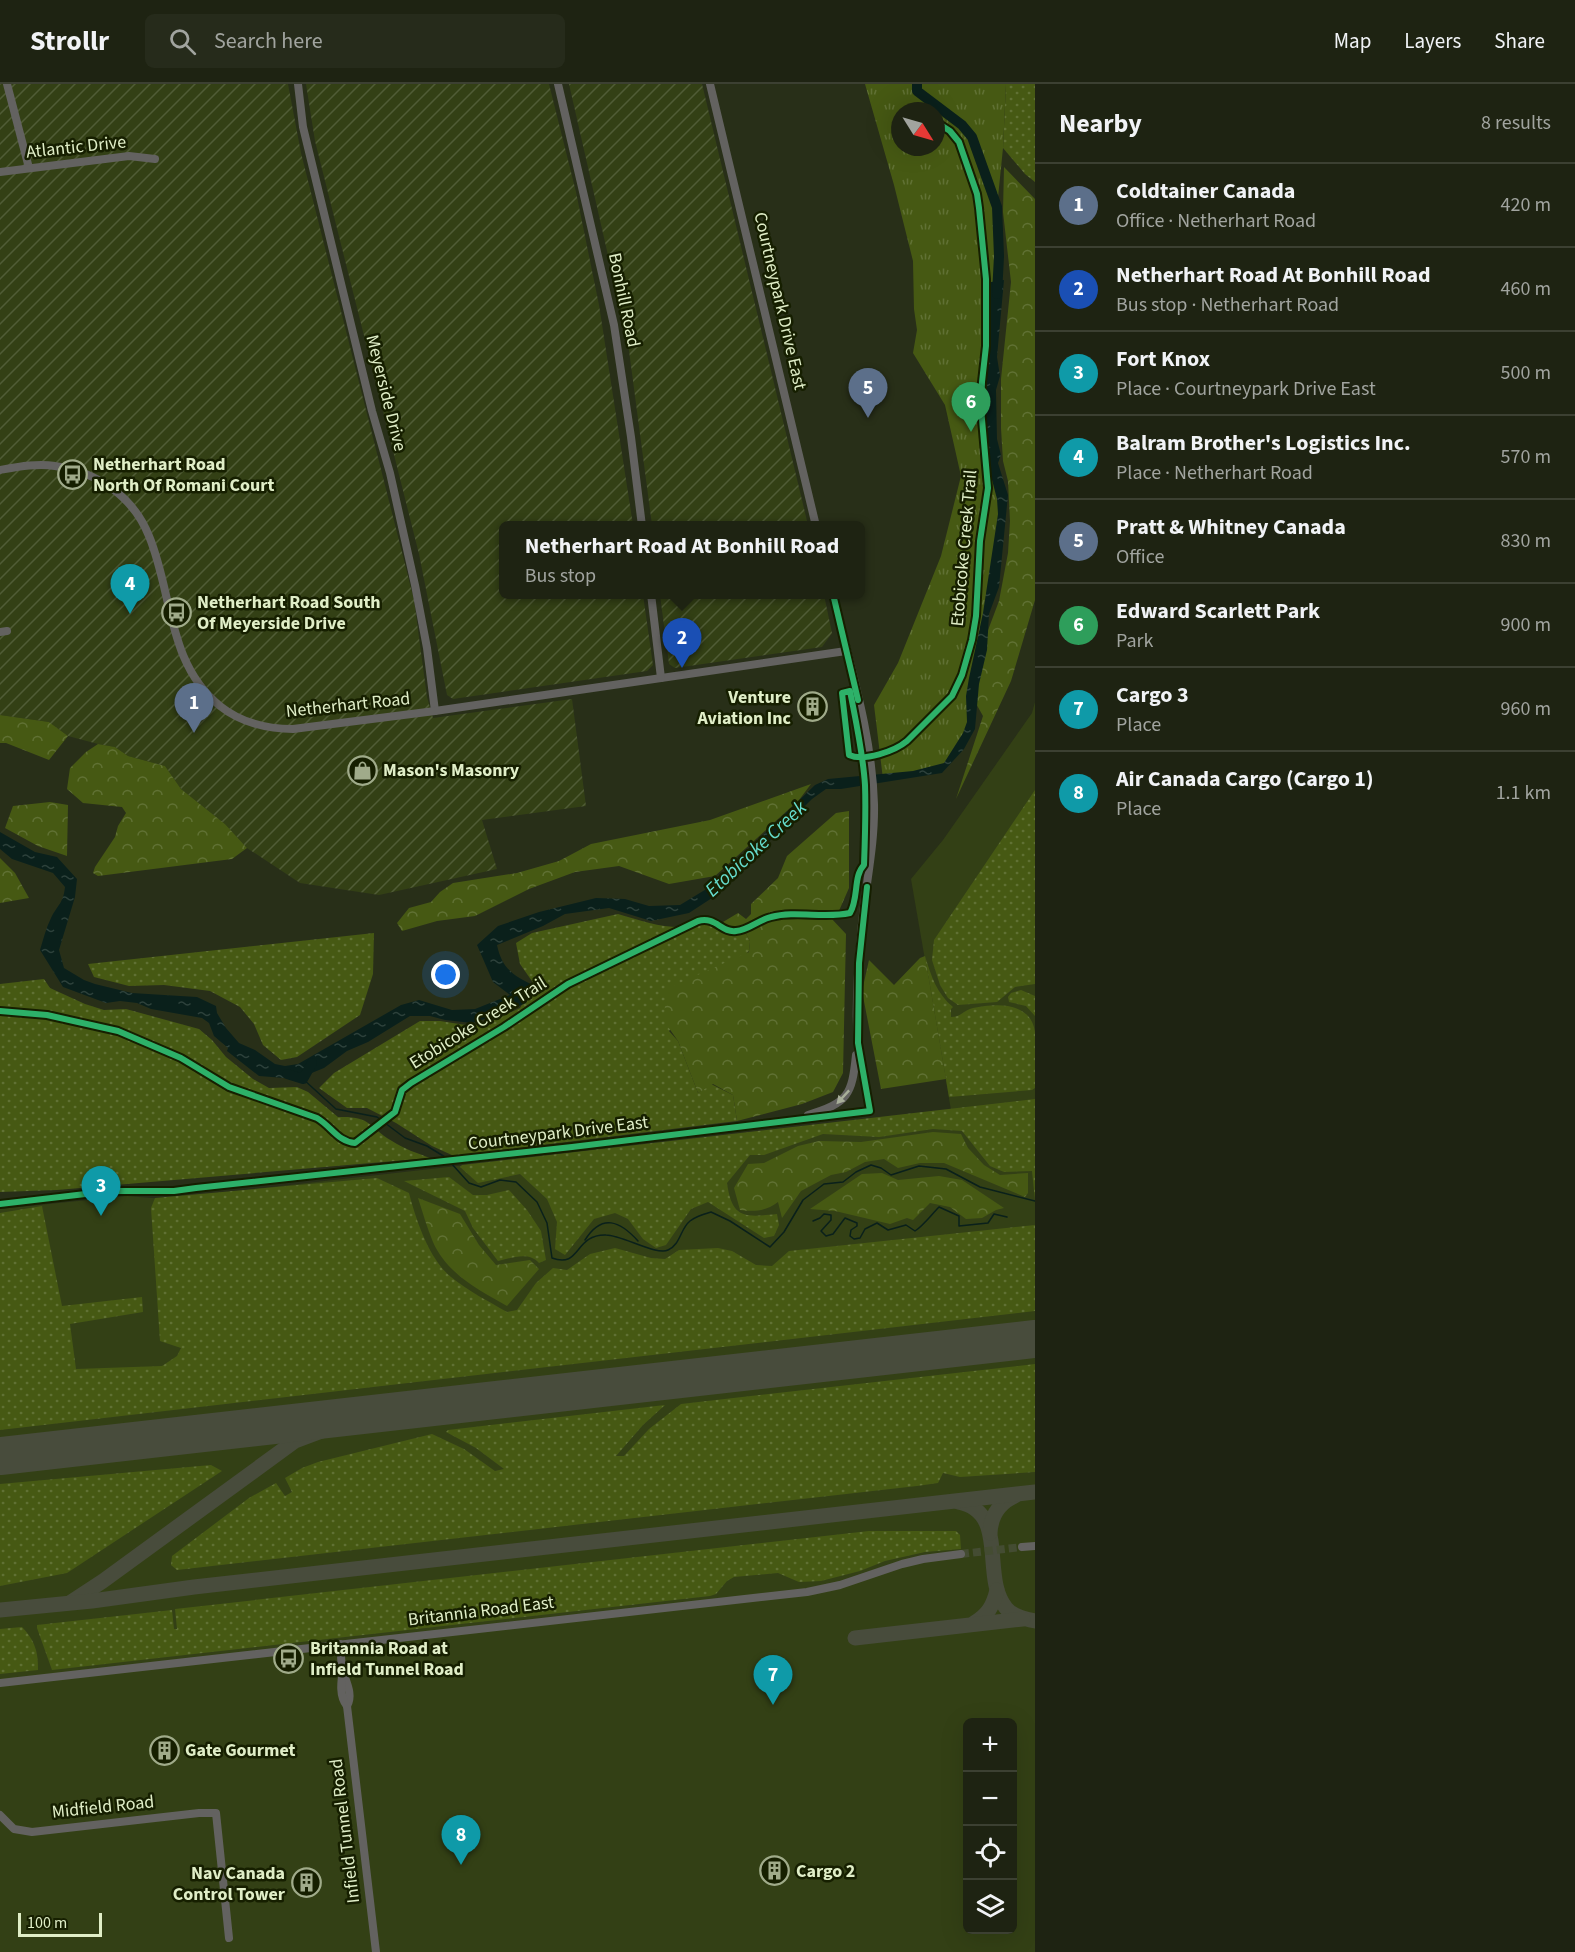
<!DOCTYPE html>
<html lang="en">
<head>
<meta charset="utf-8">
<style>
  :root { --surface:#1e2312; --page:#262b1b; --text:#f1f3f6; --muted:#a1a49f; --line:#3c4032; --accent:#ea580c }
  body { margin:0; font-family:"Source Sans 3",sans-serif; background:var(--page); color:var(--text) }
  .controls { position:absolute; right:18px; bottom:18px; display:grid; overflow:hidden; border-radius:9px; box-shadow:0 6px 24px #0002 }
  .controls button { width:54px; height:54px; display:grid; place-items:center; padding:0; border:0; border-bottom:2px solid var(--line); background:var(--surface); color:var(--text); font:30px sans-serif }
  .compass { position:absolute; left:891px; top:18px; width:54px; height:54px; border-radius:50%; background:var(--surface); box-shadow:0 6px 24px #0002; rotate:127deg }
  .scale { position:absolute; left:18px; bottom:15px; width:84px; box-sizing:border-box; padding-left:6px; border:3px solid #e0eec7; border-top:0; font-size:16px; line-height:21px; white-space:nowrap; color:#e0eec7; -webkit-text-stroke:4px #161f00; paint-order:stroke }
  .you { position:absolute; left:446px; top:891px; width:21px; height:21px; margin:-15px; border:4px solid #fff; border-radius:50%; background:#1a73e8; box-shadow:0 0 0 9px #1a73e833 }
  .badge { display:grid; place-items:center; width:39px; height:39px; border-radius:50%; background:var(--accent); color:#fff; font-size:20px; font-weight:700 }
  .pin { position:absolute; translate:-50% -50px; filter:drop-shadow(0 2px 3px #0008) }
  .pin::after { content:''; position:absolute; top:32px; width:21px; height:18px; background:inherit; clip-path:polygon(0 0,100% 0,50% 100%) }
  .popup { position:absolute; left:499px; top:437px; width:366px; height:78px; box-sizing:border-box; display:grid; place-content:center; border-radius:9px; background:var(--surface); filter:drop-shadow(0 2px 4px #0005); font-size:20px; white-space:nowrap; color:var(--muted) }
  .popup b { font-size:22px; color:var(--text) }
  .popup::after { content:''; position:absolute; left:50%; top:100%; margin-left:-12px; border:12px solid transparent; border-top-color:var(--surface) }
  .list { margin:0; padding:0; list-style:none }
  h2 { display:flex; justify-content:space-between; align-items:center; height:78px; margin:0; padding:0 24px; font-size:26px }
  h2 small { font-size:20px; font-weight:400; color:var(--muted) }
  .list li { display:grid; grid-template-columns:39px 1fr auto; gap:18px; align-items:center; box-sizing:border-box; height:84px; padding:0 24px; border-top:2px solid var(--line) }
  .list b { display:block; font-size:22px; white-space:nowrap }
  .list p { margin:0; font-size:20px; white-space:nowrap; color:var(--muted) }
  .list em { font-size:20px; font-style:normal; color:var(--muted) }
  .icon { flex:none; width:33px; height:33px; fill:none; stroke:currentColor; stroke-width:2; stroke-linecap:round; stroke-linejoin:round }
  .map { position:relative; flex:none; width:1035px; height:1868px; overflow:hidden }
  header { display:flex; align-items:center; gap:36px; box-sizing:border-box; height:84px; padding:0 30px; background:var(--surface); border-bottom:2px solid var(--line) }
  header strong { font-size:28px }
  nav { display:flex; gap:33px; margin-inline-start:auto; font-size:21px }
  .search { width:420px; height:54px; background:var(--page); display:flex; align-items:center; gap:15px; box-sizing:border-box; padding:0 21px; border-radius:9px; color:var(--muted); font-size:22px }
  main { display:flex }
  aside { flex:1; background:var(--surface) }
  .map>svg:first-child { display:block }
</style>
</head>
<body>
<header>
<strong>Strollr</strong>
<div class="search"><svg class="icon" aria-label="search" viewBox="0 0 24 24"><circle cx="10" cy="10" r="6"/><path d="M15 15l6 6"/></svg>Search here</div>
<nav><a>Map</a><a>Layers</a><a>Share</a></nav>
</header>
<main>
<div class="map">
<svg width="1035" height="1868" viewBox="0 0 1035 1868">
  <defs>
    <pattern id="industrial-furrows" width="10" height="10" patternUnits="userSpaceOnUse" patternTransform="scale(1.5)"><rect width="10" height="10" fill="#334015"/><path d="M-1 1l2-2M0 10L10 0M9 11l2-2" fill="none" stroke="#505c36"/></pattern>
    <pattern id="grass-dots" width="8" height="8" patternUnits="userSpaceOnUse" patternTransform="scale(1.5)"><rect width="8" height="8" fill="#465913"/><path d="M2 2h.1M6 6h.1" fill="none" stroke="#607134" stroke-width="1.8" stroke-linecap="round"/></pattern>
    <pattern id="forest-crowns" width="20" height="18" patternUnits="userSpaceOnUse" patternTransform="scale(1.5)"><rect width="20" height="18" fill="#465913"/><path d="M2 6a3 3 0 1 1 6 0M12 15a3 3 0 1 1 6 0" fill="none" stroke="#607134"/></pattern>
    <pattern id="park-tufts" width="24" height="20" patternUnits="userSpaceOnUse" patternTransform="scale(1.5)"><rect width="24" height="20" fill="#465913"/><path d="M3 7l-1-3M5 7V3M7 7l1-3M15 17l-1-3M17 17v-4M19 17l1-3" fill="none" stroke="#607134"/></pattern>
    <pattern id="water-ripples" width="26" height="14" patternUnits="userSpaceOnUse" patternTransform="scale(1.5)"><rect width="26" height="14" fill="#0a201b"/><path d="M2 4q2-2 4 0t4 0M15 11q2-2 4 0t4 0" fill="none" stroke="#2d413b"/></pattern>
  </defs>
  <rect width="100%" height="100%" fill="#282f18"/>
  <path fill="#334015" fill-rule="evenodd" d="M1035,618V1868H0V1125L127,1112L165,1115L951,1026L911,795L943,756L1032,629ZM968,1638H1012V1846H968Z"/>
  <g fill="url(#industrial-furrows)">
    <path d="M0,0H288L301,69L414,516L427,613L433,634L572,615L586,722L482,736L497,785L379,811L300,799L247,764L225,740L181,705L165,682L128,672L115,663L98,660L68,652L49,638L0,631Z"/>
    <path d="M306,0H549L576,108L599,221L633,441L504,442V510L643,511L653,581L647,587L453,615L447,611L419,470L315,57Z"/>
    <path d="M569,0H702L808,441H652L628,259Z"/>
    <path d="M660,511H824L832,549L822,563L675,584L669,580Z"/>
  </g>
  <g fill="url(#grass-dots)">
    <path d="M1006,0H1035V98L1025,90L1003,64Z"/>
    <path d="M1035,706V900L1015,903L997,918L958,921L948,914L940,901L932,876L934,856Z"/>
    <path d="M618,830C650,839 674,849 707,839L724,847L745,848L750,857L749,867L669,947L678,957L698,1009L711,1000L733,1011L737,1037L454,1072L432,1062L396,1039L367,1024H347L319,1004L334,989L420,937H440L472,942L492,937L520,924L534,900L520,880L516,859L532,849Z"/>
    <path d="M374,849L373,890L360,931L297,973L281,976L263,961L254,940L240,923L210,907L164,901L129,902L94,893L88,880Z"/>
    <path d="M925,872C931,892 937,910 953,923L951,925V933C961,933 964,926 973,924C997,919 1031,918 1035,948V1004L1032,1006L949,1013Z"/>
    <path d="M44,895L50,904L85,920L104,926L126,925L199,945L212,956L226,973L253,995L269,1004L297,1003L308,1008L338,1033C372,1032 367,1042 392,1057C404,1065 417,1069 430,1074L57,1106L0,1108V900Z"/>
    <path d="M1021,906L1035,912V932L1026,922L1009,918L1008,913L1011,909Z"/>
    <path d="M1035,1015V1116L1032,1087L1004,1088L990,1082L962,1047L933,1045L879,1053L823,1050L764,1071H750L727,1099C732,1136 746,1133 777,1130L779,1141L774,1152L764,1154L708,1118L691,1125L666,1161L656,1164L643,1155L628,1135L615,1129L594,1135L565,1171L555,1165L557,1138L547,1115L520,1090L478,1099L460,1083L462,1081Z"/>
    <path d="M449,1093L473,1111H487L509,1106L527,1126L541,1147L546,1176L539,1179C529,1167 511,1174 498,1177L473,1144L465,1127L404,1097Z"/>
    <path d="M377,1094L409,1109C416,1136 429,1175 451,1193C468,1207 488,1217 507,1228L517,1226L536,1199L553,1184L567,1186L590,1170L615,1164L651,1174L665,1175L679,1166L718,1164L732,1167L756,1181L772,1182L789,1167L1035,1141V1227L0,1346V1129L42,1122L62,1222L142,1213L143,1228L70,1240L76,1285L162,1282L177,1272L181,1264L160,1257L151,1124L155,1114Z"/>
    <path d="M1035,1280V1388L960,1393L943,1389L938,1399L917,1402L177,1486L171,1481L172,1472L249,1414L276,1399L285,1412L292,1408L285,1394L302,1384L318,1378L432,1350L464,1365L495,1387L504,1385L476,1364L446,1348L448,1346L665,1321L643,1341L616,1372H624L649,1345L681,1320Z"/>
    <path d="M211,1381L222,1387L67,1489L0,1502V1400Z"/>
    <path d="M869,1447H956L960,1451L961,1465L925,1468L885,1477L860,1487L821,1497L799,1498L778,1489L734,1493L727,1497L716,1510L710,1512L52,1586L37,1544V1541L172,1526L174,1545H177L175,1525Z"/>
    <path d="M22,1543C35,1557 38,1567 38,1586L0,1590V1545Z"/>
  </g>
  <g fill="url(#forest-crowns)">
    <path d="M1004,83L1035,115V516L1011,597L956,715L983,632L974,616L987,549L999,517L1008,469L1010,437L1008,397L1003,377L1001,344V295L1011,198L1003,128Z"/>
    <path d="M0,631L49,638L68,652L49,676L6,659H0Z"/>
    <path d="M98,660L115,663L128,672L165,682L181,705L225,740L247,764L232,775L98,792L93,789L95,783L115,753L118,742L126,729L122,723L83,719L67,705L70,684L86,668Z"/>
    <path d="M811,700L799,716L715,792L669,800L619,782L575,788L529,805L475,832L437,837L402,847L397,839L409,824L431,818L440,808L453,799L517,789L559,777L591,760L710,736Z"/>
    <path d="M50,718L68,721L67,772L38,762L5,744L13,722Z"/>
    <path d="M849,727V804L838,829L774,830C758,834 735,855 723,838L738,829L746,835L751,830V820L778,794L787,772L836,729Z"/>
    <path d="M0,774L15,789L29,814L0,819Z"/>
    <path d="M781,833H830L846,850L843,989L833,1008L802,1020L737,1037L733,1011L713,1000L698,1009L678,957L664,937L666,905L749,868L750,857L745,848L765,837Z"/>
    <path d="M925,872L946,995L881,1005L862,907L869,876L894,901L920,874Z"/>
    <path d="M933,1048L961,1050L968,1064L984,1081L1000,1091L1028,1089V1109L1025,1113L944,1079H920L898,1084L884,1075L865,1078L846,1088L831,1091L801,1107L782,1134L778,1118C766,1127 755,1128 740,1126L734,1104L748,1080L764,1079L798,1062L819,1057L861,1058Z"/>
    <path d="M882,1089L898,1096L939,1092L962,1096L1004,1124L996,1126L982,1134L966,1135L950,1123L930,1119L913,1136L907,1134L890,1140L835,1127L810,1125L862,1090Z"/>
    <path d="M418,1114L460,1130L479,1161L496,1181L530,1176L539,1185L507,1222C479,1206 447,1190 433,1158C427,1144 423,1129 418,1114Z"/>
  </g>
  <path fill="url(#park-tufts)" fill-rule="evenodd" d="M865,0H1006L1003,64L997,123L999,172L989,327L1001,414L972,638L946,682L883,695L874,621L898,579L941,472L961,392L945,321L913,269L917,246L914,225L913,177L894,101ZM900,27H936V63H900Z"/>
  <path fill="url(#water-ripples)" d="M1004,196L997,273L1000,292L996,306L997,355L1001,371L998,379L1008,411L999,503L989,530L987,566L979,600L975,645L964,665L942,689L841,705H826L812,715L712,814L689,829L651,837L609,824L565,830L543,842L497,861C502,885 514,892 535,902L526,919L503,929L472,939L445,936L430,932H410L368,958L347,967L324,984L297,995L259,992L227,967L228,964L214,952L209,939L202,934L151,925L137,919L120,917L106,919L63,903L40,866C43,856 46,844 51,834C58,820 63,820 65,803L53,789L12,775L0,765V748L35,768L57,773L77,795L75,813L59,866L64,884L84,896L95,900L132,909L197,913L216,922L217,929L226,944L239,959L255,966L275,980L285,982L298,980L401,921L419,916L452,926L475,925L510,911L493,898L477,861L498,842L539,828L596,814L625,815L649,822L680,821L708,804L815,701L828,695L913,687L944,679L963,649L967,638L966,612L969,594L983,529L998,430L997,415L991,392L985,338L991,198Z"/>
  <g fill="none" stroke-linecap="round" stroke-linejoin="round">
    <g stroke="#0a201b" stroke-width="1.5">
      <path d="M303,995L336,1025L377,1033L405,1054L427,1062L445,1073"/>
      <path d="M451,1079L469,1099L481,1103L500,1096L516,1098L537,1118L547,1139L552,1174C581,1185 574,1150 606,1151C622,1151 657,1172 668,1166C681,1160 680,1145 690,1137C696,1132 704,1130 711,1128L730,1137L770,1163L784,1148L803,1116L824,1100L843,1098L856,1088L871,1081L881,1084L891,1091L919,1082L946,1085L980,1103L1035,1117"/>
      <path d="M813,1137L820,1134L824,1130L831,1131V1136L821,1147L826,1152L833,1150L845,1134L857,1139V1142L851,1146L850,1152L854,1155L860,1154L865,1145L877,1139L888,1146L906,1141L915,1147C924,1141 931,1131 939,1123L959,1132V1142L988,1139L994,1130L1007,1133"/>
      <path d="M585,1156C602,1129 620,1137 638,1157"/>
    </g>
    <g stroke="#0a201b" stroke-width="10">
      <path d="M917,0V7L962,41L972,53L997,123L999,172L997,210"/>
      <path d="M287,990L303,995L312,979"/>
    </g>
    <g stroke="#484c3c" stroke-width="15">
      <path d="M958,1418C1010,1428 980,1492 1006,1524C1012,1532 1025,1535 1035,1537"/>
      <path d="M990,1449C991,1431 999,1419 1015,1412"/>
      <path d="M71,1518L103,1497L295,1357L343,1339L383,1329"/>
      <path d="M0,1526L92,1517L194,1503L1035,1408"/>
      <path d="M974,1539C988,1531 993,1522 997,1506"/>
      <path d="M855,1554L1023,1535"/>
    </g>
    <path stroke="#484c3c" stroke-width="38" d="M0,1372L1035,1255"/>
    <path stroke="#444c32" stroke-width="8" stroke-dasharray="8 4" stroke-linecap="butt" d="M961,1470L1022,1463"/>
    <g stroke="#636260" stroke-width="8">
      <path d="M7,0L29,84"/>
      <path d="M298,0L303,43L372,327L390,389L415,501L427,564L435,627"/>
      <path d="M558,0L614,241L631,353L642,442"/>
      <path d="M710,0L816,442"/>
      <path d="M0,88L129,72L155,75"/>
      <path d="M0,386C17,383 37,379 55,382C97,388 133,412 149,452C173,510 167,579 220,622C240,638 267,645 293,645L435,627L846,567"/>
      <path d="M651,510L661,594"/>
      <path d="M0,548L7,547"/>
      <path d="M808,1031C848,1019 852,1011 856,971"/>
      <path d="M0,1120L111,1107H174L196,1104L572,1063L870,1027C867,1004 860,982 858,960C855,927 858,883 861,851C864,807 875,764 874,720C872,649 849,579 833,510"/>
      <path d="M1022,1463L1035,1462"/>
      <path d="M340,1560C341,1568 341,1576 342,1584C345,1596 354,1610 347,1622"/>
      <path d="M343,1586C341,1598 339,1612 347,1622L376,1868"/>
      <path d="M0,1599L807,1508L840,1501L902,1480L923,1475L961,1470"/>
      <path d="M0,1731L14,1745L32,1748L199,1729H216L229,1854"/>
    </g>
    <defs>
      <g id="cycleway">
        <path d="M833,510L858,616"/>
        <path d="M0,927L47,931L118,947L181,974L229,1003L317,1034C331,1042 338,1058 355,1059L395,1028L402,1006L411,999L504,943L568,900L698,837C716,832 721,849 736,847C749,846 758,836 771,833C796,826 824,835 850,829C859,814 853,792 864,781C865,754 866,728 865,701C863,669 856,638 850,607L842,609L849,671C864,678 895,667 907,657L952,612L962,591L972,556L976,532L980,457L988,404L981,324L982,298L986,262V195L979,124L977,110L959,58L950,47L936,38"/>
        <path d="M0,1120L111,1107H174L196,1104L572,1063L870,1027L858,959L859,879L867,803"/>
      </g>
    </defs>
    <use href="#cycleway" stroke="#161f00" stroke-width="10"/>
    <use href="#cycleway" stroke="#2db169" stroke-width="6"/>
  </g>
  <defs><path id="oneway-solid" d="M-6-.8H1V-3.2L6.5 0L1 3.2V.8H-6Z" transform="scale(1.5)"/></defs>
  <use fill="#a8af99" href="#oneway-solid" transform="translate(843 1013) rotate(133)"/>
  <defs>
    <symbol id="bus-ring" viewBox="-11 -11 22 22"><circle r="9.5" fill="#161f00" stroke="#a0ab8a" stroke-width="1.5"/><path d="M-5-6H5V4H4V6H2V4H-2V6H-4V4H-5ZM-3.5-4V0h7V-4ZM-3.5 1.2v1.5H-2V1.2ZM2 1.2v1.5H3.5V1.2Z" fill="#a0ab8a"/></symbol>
    <symbol id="building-ring" viewBox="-11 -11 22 22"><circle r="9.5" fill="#161f00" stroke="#a0ab8a" stroke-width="1.5"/><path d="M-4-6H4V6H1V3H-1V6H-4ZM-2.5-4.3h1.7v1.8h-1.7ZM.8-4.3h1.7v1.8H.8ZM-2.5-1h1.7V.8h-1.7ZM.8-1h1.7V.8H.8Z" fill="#a0ab8a"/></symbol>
    <symbol id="shop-ring" viewBox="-11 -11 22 22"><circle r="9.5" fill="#161f00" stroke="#a0ab8a" stroke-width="1.5"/><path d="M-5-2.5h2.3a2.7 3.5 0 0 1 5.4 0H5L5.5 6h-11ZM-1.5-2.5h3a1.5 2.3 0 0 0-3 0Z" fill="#a0ab8a"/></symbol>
  </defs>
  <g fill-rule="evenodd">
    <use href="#bus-ring" x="56" y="374" width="33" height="33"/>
    <use href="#bus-ring" x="160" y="512" width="33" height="33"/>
    <use href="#building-ring" x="796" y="606" width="33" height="33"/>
    <use href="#shop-ring" x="346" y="670" width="33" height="33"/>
    <use href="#bus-ring" x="272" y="1558" width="33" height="33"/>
    <use href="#building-ring" x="148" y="1650" width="33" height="33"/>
    <use href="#building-ring" x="758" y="1770" width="33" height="33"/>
    <use href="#building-ring" x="290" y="1782" width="33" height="33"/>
  </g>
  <g text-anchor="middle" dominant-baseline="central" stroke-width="5" stroke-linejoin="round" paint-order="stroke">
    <g font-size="18" fill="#e0eec7" stroke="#161f00">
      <text transform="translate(76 63) rotate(-6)">Atlantic Drive</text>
      <text transform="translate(624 216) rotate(78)">Bonhill Road</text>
      <text transform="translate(780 217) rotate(77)">Courtneypark Drive East</text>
      <text transform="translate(386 309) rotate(76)">Meyerside Drive</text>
      <text transform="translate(964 464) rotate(-85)">Etobicoke Creek Trail</text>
      <text transform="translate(348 621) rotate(-6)">Netherhart Road</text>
      <text transform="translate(478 939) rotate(-32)">Etobicoke Creek Trail</text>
      <text transform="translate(558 1049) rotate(-7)">Courtneypark Drive East</text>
      <text transform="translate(481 1527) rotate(-7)">Britannia Road East</text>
      <text transform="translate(103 1723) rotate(-6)">Midfield Road</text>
      <text transform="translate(345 1747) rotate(-97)">Infield Tunnel Road</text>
    </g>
    <g font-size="18" font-weight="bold" fill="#e0eec7" stroke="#161f00" text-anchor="start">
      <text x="93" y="380">Netherhart Road<tspan x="93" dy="21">North Of Romani Court</tspan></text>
      <text x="197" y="518">Netherhart Road South<tspan x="197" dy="21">Of Meyerside Drive</tspan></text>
      <text x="791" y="613" text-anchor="end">Venture<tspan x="791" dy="21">Aviation Inc</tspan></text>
      <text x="383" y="686">Mason's Masonry</text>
      <text x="310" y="1564">Britannia Road at<tspan x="310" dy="21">Infield Tunnel Road</tspan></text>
      <text x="185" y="1666">Gate Gourmet</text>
      <text x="796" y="1787">Cargo 2</text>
      <text x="285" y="1789" text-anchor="end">Nav Canada<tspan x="285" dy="21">Control Tower</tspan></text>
    </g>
    <g font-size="20" font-style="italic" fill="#65dccc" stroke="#161f00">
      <text transform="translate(756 765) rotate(-43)">Etobicoke Creek</text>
    </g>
  </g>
</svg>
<div class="controls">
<button>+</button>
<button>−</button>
<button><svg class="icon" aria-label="locate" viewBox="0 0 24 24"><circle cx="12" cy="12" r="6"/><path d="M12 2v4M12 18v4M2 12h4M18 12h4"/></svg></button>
<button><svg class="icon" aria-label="layers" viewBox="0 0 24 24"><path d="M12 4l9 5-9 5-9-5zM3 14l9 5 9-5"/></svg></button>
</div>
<svg class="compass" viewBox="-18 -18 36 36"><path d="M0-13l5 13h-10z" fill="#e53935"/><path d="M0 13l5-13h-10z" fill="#a1a49f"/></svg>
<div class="scale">100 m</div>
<div class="you"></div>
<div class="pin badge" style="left:194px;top:649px;background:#5c6f8a">1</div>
<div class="pin badge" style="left:682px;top:584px;background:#1a4fb4">2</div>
<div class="popup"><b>Netherhart Road At Bonhill Road</b>Bus stop</div>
<div class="pin badge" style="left:101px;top:1132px;background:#0f9aa8">3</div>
<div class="pin badge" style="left:130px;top:530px;background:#0f9aa8">4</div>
<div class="pin badge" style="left:868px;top:334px;background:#5c6f8a">5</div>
<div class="pin badge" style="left:971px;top:348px;background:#2e9e5b">6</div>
<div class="pin badge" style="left:773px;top:1621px;background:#0f9aa8">7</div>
<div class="pin badge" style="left:461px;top:1781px;background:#0f9aa8">8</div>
</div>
<aside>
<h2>Nearby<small>8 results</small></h2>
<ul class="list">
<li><span class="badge" style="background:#5c6f8a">1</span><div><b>Coldtainer Canada</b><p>Office · Netherhart Road</p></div><em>420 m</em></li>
<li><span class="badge" style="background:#1a4fb4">2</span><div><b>Netherhart Road At Bonhill Road</b><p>Bus stop · Netherhart Road</p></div><em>460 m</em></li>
<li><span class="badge" style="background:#0f9aa8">3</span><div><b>Fort Knox</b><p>Place · Courtneypark Drive East</p></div><em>500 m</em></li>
<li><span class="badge" style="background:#0f9aa8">4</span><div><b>Balram Brother's Logistics Inc.</b><p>Place · Netherhart Road</p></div><em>570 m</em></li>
<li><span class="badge" style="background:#5c6f8a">5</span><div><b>Pratt &amp; Whitney Canada</b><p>Office</p></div><em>830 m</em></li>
<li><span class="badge" style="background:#2e9e5b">6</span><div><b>Edward Scarlett Park</b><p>Park</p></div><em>900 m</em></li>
<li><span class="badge" style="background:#0f9aa8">7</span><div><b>Cargo 3</b><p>Place</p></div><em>960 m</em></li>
<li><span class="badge" style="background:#0f9aa8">8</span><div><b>Air Canada Cargo (Cargo 1)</b><p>Place</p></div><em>1.1 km</em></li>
</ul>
</aside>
</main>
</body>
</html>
